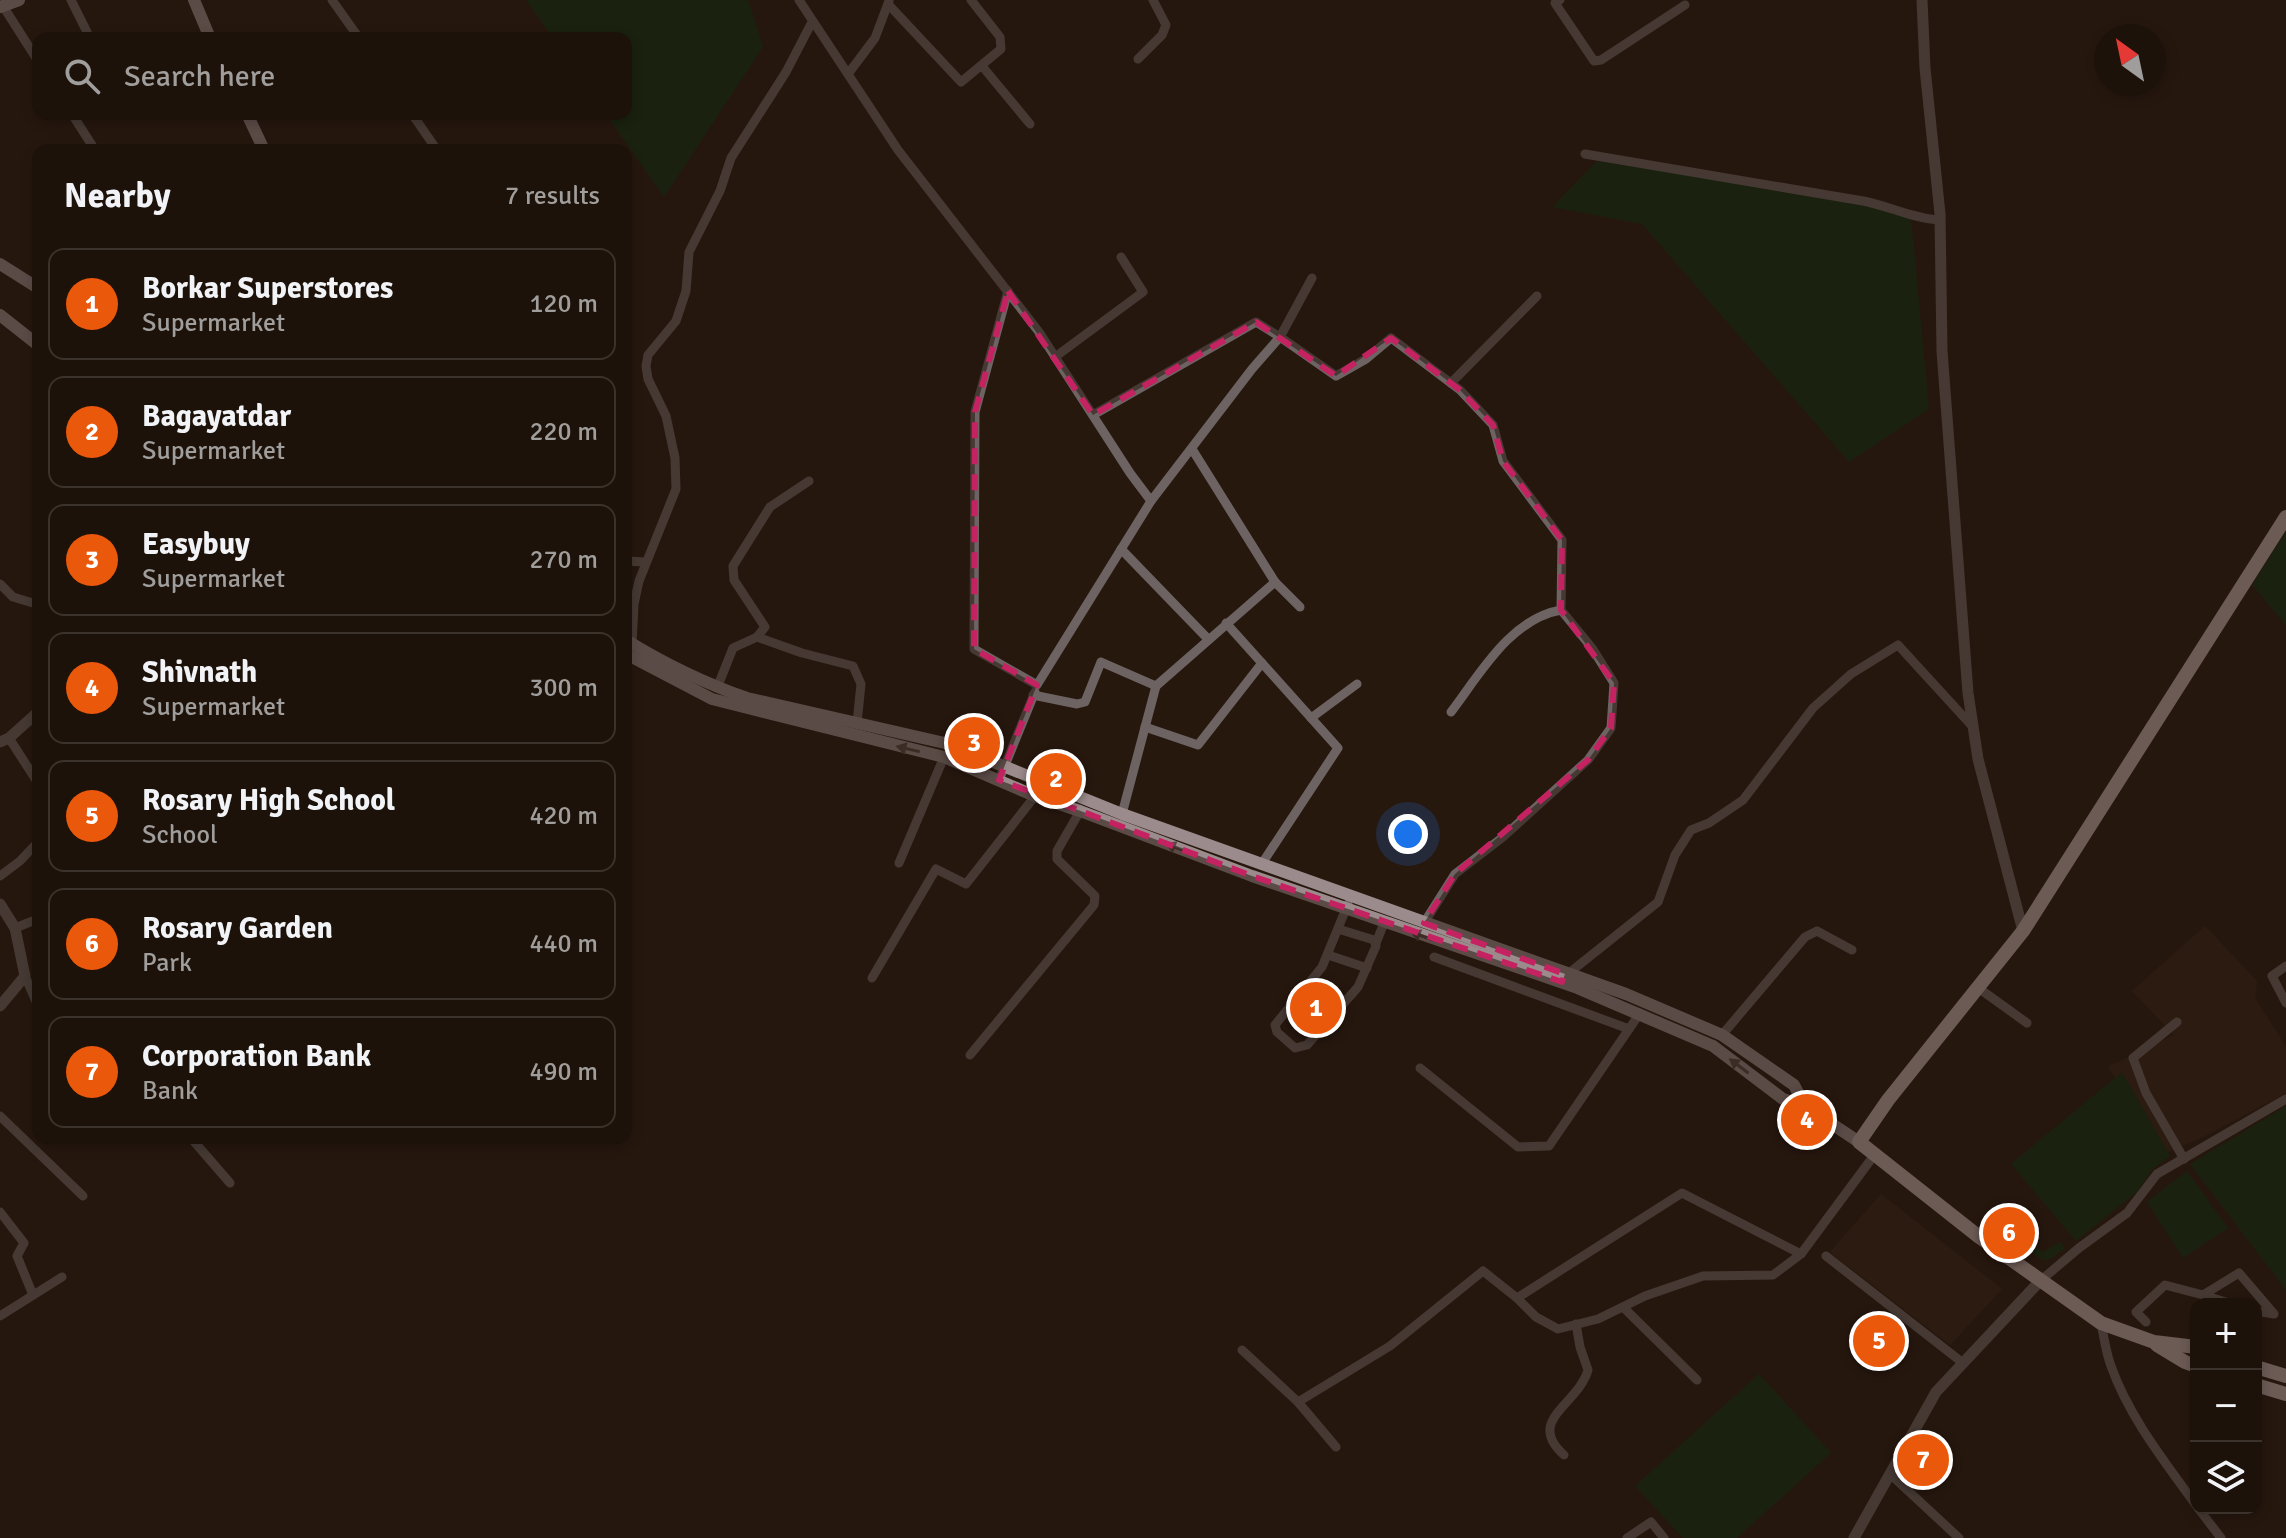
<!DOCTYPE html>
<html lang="en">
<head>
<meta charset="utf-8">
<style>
  :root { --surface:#1d120a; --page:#251b13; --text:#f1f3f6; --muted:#a09e9c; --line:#3b322b; --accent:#ea580c }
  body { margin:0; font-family:Signika,sans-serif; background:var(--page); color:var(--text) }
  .controls { position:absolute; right:24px; bottom:24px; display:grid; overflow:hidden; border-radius:16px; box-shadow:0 4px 12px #0003 }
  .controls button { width:72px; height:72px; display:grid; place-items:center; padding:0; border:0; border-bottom:2px solid var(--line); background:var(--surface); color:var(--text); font:40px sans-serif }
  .compass { position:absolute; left:2094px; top:24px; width:72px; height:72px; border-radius:50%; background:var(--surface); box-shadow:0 4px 12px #0003; rotate:327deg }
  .you { position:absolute; left:1408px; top:834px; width:28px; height:28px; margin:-20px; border:6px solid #fff; border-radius:50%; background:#1a73e8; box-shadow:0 0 0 12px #1a73e833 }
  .badge { display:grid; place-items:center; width:52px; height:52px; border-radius:50%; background:var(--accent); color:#fff; font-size:26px; font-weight:700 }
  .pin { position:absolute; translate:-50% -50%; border:4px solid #fff; box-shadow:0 2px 8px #0006 }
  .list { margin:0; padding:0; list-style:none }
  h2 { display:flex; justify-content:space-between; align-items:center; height:104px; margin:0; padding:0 32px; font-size:34px }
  h2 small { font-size:26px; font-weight:400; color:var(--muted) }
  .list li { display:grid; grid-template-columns:52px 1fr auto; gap:24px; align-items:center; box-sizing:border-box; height:112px; margin:0 16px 16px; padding:0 16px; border:2px solid var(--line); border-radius:16px }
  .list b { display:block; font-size:30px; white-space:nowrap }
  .list p { margin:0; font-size:26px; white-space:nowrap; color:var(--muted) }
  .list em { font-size:26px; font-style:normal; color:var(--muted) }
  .icon { flex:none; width:44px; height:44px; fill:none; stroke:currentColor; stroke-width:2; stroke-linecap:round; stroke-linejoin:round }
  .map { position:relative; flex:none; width:2286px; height:1538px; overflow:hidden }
  .search { position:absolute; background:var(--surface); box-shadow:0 4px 12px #0003; left:32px; top:32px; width:600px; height:88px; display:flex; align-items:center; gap:20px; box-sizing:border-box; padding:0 28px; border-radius:16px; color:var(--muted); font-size:30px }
  .panel { position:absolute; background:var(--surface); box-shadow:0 4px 12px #0003; left:32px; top:144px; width:600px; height:1000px; border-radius:16px }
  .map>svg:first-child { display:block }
</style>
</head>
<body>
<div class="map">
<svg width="2286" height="1538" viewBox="0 0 2286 1538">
  <rect width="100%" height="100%" fill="#27180e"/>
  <g fill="#341f12">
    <path d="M2205,926L2257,981L2255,998L2286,1047V1093L2205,1136L2166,1153L2108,1067L2174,1035L2132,991Z"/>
    <path d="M1881,1194L2002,1289L1950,1345L1830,1252Z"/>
  </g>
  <g fill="#0c2d0e">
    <path d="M526,0H748L763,47L664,197L606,114H626V38H553Z"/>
    <path d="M1597,161L1907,210L1912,228L1929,409L1849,462L1642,224L1552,207Z"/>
    <path d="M2286,532V625L2252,585Z"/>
    <path d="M2122,1072L2170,1156L2153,1169L2137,1192L2076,1241L2011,1164Z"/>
    <path d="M2286,1106V1290L2190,1164Z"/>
    <path d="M2187,1171L2228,1228L2183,1258L2147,1202Z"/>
    <path d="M1994,1219L2043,1252L2060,1242L2065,1248L2051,1259L2042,1260L1990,1224Z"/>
    <path d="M1759,1374L1831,1453L1737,1538H1683L1635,1486Z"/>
  </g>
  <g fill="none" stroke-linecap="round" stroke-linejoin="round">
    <g stroke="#6d6363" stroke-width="9">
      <path d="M71,0L87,32"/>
      <path d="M332,0L359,38"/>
      <path d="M799,0L898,150L1039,332L1130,473L1151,501L1252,369L1280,337L1336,376L1366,359L1391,338L1460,390L1493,425L1503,461L1562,540L1561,610L1592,648L1614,683L1611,728L1588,760L1503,837L1455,874L1424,923"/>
      <path d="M1560,0L1555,3L1594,61L1601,60L1685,5"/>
      <path d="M888,4L961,82L1001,49L1000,37L971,0"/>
      <path d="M3,6L38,61"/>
      <path d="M1138,59L1162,35L1166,25L1153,0"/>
      <path d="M982,66L1030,124"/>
      <path d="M848,74L875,38L889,1"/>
      <path d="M72,114L95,150"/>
      <path d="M412,114L437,150"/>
      <path d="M1585,154L1863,201C1889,206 1915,219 1940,220"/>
      <path d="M1008,291L975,412L974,649L1037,685L1151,501"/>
      <path d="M1055,357L1143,292L1121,257"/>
      <path d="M1451,383L1537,296"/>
      <path d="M1093,415L1256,322L1280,337L1312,278"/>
      <path d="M1121,549L1208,639"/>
      <path d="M626,561L645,562"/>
      <path d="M1275,582L1300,607"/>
      <path d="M0,584L13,597L33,603"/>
      <path d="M1226,623L1338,748L1261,865"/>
      <path d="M757,637L765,627L734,580L733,566L770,507L809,481"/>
      <path d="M632,644L634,604L639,581L676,489L675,458L666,416L648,379L646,366L648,355L676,321L686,291L689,252L720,191L731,158L786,72L812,22"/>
      <path d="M717,688L733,648L757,637L802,653L853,666L861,684L857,723"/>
      <path d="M1033,695L1077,704L1085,702L1101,662L1156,686"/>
      <path d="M1451,712C1480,674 1510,619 1561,610"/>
      <path d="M1311,718L1357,684"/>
      <path d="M1145,727L1198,745L1262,663"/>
      <path d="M9,738L38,783"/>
      <path d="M999,780L1035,692"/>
      <path d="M1122,814L1156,686L1275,582L1192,449"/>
      <path d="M899,863L944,757"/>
      <path d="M0,876L20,861L38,842"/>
      <path d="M15,928L38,919"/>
      <path d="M1338,929L1374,940L1376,946L1358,987L1307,1045L1295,1048L1277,1032L1275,1025L1322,967L1348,904"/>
      <path d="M1376,943L1384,923"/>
      <path d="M1328,955L1367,968"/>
      <path d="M1434,957L1629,1029"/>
      <path d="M2286,966L2272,976L2286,1003"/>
      <path d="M25,976L38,1006"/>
      <path d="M1564,977L1658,902L1675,855L1691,830L1709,823L1743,800L1813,708L1851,674L1898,645L1973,727"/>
      <path d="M872,978L936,869L966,884L1035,796"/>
      <path d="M1977,987L2027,1023"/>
      <path d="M2177,1022L2133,1058L2146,1093L2184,1159"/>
      <path d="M1722,1035L1805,937L1817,931L1852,950"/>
      <path d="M970,1055L1094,905L1095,896L1057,859V851L1080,811"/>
      <path d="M1420,1068L1518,1147L1549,1146L1640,1013"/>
      <path d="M0,1116L83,1196"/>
      <path d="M191,1138L230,1183"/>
      <path d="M0,1212L24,1243L17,1256L33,1295"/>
      <path d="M1826,1256L1963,1363"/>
      <path d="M2040,1281L2079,1248L2127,1213L2157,1174L2286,1099"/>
      <path d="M1517,1298L1536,1317L1558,1329L1598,1319L1645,1296L1703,1276L1773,1275L1801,1254L1875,1154"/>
      <path d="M2232,1304L2203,1295L2239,1273L2274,1314L2256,1311"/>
      <path d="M1623,1307L1697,1380"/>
      <path d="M0,1316L62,1277"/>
      <path d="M2146,1322L2136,1312L2165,1285L2203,1295"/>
      <path d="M2101,1323C2104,1337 2106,1353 2111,1366C2129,1417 2165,1462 2196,1505"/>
      <path d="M1242,1350L1298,1402"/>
      <path d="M1336,1447L1298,1402L1390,1346L1483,1271L1517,1298L1682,1193L1801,1254"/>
      <path d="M1564,1455C1525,1420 1578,1405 1588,1370L1580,1347L1576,1324"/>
      <path d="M1890,1474L1959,1538"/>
      <path d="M2198,1508L2221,1538"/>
      <path d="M1627,1538L1651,1522L1664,1538"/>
    </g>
    <g stroke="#6d6363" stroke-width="11">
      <path d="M1922,0L1925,68L1940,214L1942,351L1968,693L1978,759L2023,931"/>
      <path d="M0,742L9,738L38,712"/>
      <path d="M0,904L15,928L25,976L0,1006"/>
      <path d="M1854,1538L1936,1392L2040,1281"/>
    </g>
    <g stroke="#9c8b8c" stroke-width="12">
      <path d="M194,0L210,38"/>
      <path d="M0,7L19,0"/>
      <path d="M247,114L264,150"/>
      <path d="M0,264L38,288"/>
      <path d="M0,315L38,345"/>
      <path d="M626,640C665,664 704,683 747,698L949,744L1122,814L1626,994L1722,1035L1794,1085L1805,1106"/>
      <path d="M626,654L712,699L944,757L1035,796L1080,811L1252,876L1575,987L1713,1046L1783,1099L1805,1106L1859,1142"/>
    </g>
    <g stroke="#c1abab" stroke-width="14">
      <path d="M2157,1345L2185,1362L2196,1366"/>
      <path d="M2196,1347L2154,1342L2101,1323L1978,1236L1859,1142L1888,1100L2023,931L2286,517"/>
      <path d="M2256,1367L2286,1376"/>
      <path d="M2256,1385L2286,1394"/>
    </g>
  </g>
  <defs><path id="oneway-solid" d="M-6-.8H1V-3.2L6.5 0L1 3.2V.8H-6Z" transform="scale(2)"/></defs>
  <g fill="#564642">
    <use href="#oneway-solid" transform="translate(908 749) rotate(-167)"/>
    <use href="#oneway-solid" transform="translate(1177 848) rotate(-159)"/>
    <use href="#oneway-solid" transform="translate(1422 936) rotate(-161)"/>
    <use href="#oneway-solid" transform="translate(1739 1066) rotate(-143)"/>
  </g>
  <path d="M0 0H2286V1538H0ZM1008,291L1093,415L1256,322L1336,376L1391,338L1460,390L1493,425L1503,461L1562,540L1561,610L1614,683L1611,728L1588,760L1455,874L1424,923L1565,974L1562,982L1252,876L999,780L1037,685L974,649L975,412Z" fill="#27180e" fill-opacity=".55" fill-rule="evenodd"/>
  <path fill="none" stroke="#c42261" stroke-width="6" stroke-dasharray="16 10" stroke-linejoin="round" d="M1008,291L1093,415L1256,322L1336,376L1391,338L1460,390L1493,425L1503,461L1562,540L1561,610L1614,683L1611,728L1588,760L1455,874L1424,923L1565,974L1562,982L1252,876L999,780L1037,685L974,649L975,412Z"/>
</svg>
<div class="controls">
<button>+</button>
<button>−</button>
<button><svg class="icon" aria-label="layers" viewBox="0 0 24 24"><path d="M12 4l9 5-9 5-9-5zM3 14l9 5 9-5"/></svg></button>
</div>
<svg class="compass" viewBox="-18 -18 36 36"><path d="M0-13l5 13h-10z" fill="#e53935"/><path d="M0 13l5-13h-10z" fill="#a09e9c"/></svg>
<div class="you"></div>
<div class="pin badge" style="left:1316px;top:1008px">1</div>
<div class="pin badge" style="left:1056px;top:779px">2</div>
<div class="pin badge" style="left:974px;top:743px">3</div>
<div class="pin badge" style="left:1807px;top:1120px">4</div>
<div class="pin badge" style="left:1879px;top:1341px">5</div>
<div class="pin badge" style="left:2009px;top:1233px">6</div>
<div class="pin badge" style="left:1923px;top:1460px">7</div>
<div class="search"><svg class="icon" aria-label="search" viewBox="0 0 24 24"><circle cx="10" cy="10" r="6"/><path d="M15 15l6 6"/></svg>Search here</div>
<section class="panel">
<h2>Nearby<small>7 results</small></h2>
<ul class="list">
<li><span class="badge">1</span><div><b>Borkar Superstores</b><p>Supermarket</p></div><em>120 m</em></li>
<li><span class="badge">2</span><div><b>Bagayatdar</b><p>Supermarket</p></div><em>220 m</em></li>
<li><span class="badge">3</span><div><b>Easybuy</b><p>Supermarket</p></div><em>270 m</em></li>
<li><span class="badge">4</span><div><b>Shivnath</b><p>Supermarket</p></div><em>300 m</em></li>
<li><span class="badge">5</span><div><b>Rosary High School</b><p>School</p></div><em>420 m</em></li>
<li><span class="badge">6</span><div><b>Rosary Garden</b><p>Park</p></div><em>440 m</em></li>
<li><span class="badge">7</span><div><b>Corporation Bank</b><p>Bank</p></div><em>490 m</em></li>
</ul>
</section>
</div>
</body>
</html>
